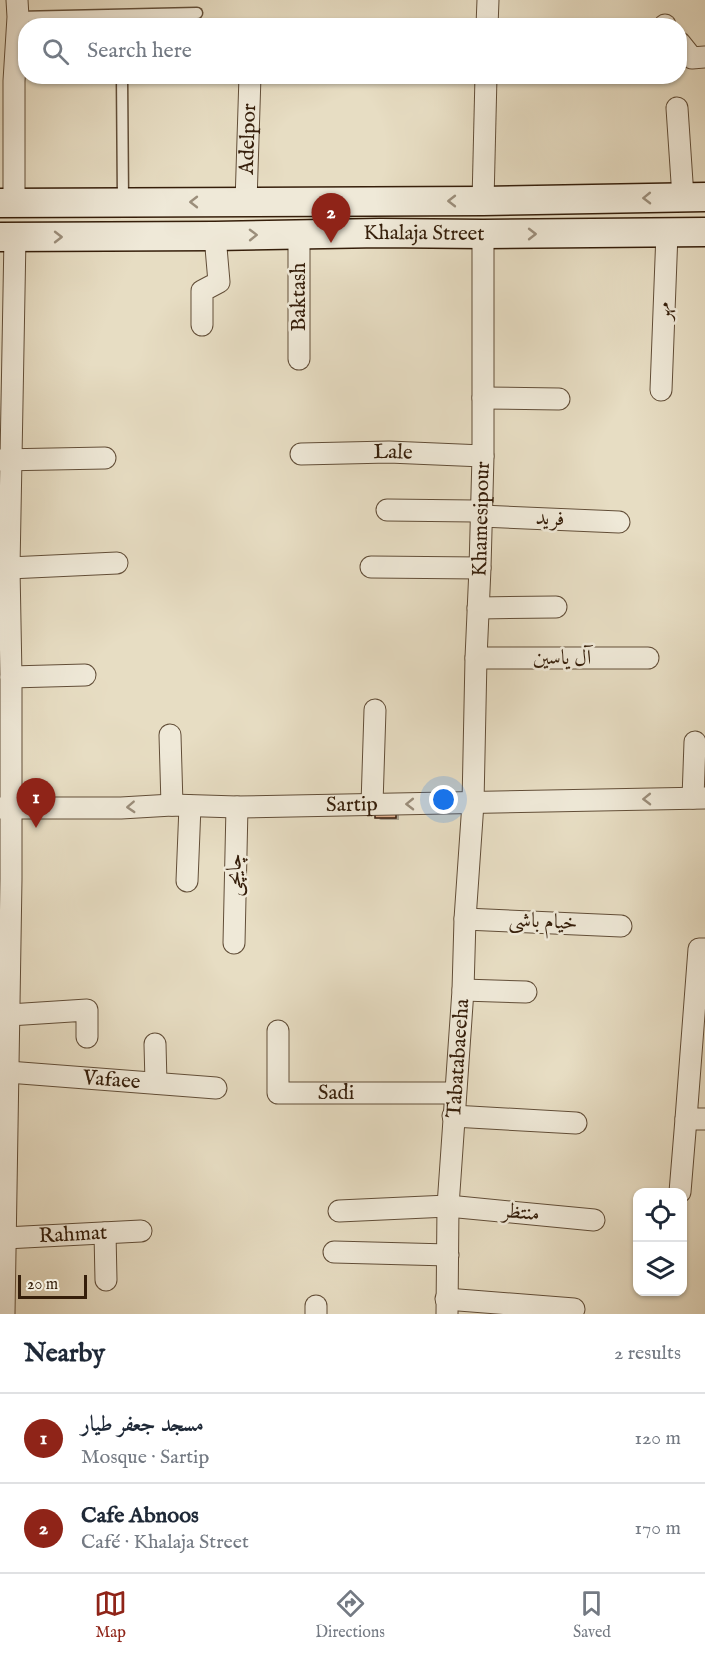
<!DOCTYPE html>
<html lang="en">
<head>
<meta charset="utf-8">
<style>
  :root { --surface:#fff; --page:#f2f2f3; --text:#1f2937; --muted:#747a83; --line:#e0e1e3; --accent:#8f2418 }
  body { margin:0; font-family:"IM FELL English",Amiri,serif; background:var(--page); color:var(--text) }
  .controls { position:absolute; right:18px; bottom:18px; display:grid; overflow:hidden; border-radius:12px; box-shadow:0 2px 4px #0004 }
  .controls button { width:54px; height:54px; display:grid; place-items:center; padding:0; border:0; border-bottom:2px solid var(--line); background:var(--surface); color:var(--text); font:30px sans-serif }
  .scale { position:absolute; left:18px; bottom:15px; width:69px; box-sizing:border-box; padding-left:6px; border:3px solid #351e0a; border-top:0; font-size:16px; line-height:21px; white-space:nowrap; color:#351e0a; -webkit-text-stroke:4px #efe9d8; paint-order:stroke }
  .you { position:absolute; left:444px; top:800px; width:21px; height:21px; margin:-15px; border:4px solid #fff; border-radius:50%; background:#1a73e8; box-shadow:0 0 0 9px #1a73e833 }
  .badge { display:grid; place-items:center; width:39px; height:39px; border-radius:50%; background:var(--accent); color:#fff; font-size:20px; font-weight:700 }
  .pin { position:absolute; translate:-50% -50px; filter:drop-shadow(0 2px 3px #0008) }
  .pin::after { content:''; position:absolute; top:32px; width:21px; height:18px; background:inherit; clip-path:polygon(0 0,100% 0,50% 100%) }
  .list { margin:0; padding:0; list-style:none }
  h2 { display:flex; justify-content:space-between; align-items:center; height:78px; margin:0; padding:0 24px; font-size:26px }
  h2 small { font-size:20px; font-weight:400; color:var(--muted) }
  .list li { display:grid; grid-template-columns:39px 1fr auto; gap:18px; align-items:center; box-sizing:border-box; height:90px; padding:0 24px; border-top:2px solid var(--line) }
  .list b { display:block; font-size:22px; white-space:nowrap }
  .list p { margin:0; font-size:20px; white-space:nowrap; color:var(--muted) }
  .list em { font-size:20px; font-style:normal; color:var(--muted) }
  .icon { flex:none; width:33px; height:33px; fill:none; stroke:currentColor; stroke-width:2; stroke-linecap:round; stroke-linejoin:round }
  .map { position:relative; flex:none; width:705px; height:1314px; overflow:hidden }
  .search { position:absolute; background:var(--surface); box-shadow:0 2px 4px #0004; left:18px; right:18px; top:18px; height:66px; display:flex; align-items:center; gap:15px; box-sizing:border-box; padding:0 21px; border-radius:24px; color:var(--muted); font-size:22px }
  .sheet { height:258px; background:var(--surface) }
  nav { display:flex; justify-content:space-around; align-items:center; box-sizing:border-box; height:84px; border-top:2px solid var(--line); background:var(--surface); font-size:16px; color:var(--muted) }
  nav a { display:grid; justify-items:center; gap:3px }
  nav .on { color:var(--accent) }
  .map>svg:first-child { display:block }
</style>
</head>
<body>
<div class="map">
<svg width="705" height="1314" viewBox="0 0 705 1314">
  <defs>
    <filter id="shadow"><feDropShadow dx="5.5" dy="5.5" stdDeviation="0" flood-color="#0004"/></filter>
  </defs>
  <rect width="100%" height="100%" fill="#e7ddc3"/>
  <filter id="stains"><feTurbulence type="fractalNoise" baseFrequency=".00333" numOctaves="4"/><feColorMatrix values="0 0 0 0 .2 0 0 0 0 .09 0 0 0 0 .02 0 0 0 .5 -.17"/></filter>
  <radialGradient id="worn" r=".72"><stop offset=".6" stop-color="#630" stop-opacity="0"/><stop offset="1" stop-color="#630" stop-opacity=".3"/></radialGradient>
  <rect fill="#dfaf8f" stroke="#351e0a" stroke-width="1.5" filter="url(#shadow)" x="375" y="806" width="21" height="12"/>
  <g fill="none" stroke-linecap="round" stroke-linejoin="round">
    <defs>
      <g id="lane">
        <path d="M18,17L197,13"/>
        <path d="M122,76L123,202"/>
      </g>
      <g id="street">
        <path d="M665,25V26"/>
        <path d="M487,26L488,0"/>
        <path d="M680,43L692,58L705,57"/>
        <path d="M677,108L683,197"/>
        <path d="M483,201L486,76"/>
        <path d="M14,202V81L18,17L17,0"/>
        <path id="s1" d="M246,202L250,76"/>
        <path d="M202,325V291L219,282L215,236"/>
        <path d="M299,359V235"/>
        <path d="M661,390L667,233"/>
        <path d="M483,398L559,399"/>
        <path id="s2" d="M301,454L389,452L483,456"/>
        <path d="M0,460L105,458"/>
        <path d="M387,510L474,511L481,516L619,522"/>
        <path d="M371,567L480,568"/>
        <path d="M9,568L117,563"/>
        <path d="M478,608L556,607"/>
        <path d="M476,658H648"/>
        <path d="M11,677L85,675"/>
        <path d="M170,735L172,805"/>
        <path d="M693,798L695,742"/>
        <path d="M372,804L375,710"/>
        <path id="s3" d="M0,808H121L172,805L237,807L705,798"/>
        <path d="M187,881L190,806"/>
        <path d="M465,919L621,926"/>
        <path d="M234,943L237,807"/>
        <path d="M705,949H699L686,1119H705"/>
        <path d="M463,990L526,992"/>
        <path d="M9,1015L87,1010V1037"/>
        <path id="s4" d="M278,1031V1093H455"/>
        <path d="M155,1044L156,1083"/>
        <path id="s5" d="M8,1072L216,1088"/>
        <path d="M453,1116L576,1123"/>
        <path d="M680,1192L686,1119"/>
        <path d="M339,1211L448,1206L594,1220"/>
        <path d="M105,1233L106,1280"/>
        <path id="s6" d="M5,1238L141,1231"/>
        <path d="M334,1252L448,1255"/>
        <path d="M446,1299L574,1309"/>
        <path d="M4,1314L11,879V677L9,568L15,237"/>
        <path d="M316,1314V1306"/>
        <path id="s7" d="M447,1314L448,1206L463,990L465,919L473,803L476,658L480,568L483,456V234"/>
      </g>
      <g id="secondary">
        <path d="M0,203L483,201L705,197"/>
        <path id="s8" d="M0,237L215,236L380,233L483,234L705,232"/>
      </g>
    </defs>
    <use href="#lane" stroke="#624e38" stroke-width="13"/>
    <use href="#street" stroke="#624e38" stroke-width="23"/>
    <use href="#secondary" stroke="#351e0a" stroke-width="31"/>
    <use href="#lane" stroke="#efe9d8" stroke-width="10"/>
    <use href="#street" stroke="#efe9d8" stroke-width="21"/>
    <use href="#secondary" stroke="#efe9d8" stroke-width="28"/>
  </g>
  <defs><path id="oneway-chevron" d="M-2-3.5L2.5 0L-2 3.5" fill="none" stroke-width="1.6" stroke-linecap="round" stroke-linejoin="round" transform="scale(1.5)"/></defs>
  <g stroke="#9b8e7b">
    <use href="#oneway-chevron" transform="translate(647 198) rotate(179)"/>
    <use href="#oneway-chevron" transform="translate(452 201) rotate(180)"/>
    <use href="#oneway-chevron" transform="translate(194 202) rotate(-180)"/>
    <use href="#oneway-chevron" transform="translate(532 234)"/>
    <use href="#oneway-chevron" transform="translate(253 235) rotate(-1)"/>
    <use href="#oneway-chevron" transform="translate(58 237)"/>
    <use href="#oneway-chevron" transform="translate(647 799) rotate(179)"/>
    <use href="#oneway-chevron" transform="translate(410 804) rotate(179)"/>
    <use href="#oneway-chevron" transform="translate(131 807) rotate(177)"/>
  </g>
  <g text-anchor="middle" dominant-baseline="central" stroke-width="5" stroke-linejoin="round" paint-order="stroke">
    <g font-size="21" fill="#351e0a" stroke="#efe9d8">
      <text stroke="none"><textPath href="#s1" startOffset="63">Adelpor</textPath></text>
      <text stroke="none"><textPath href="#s8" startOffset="424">Khalaja Street</textPath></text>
      <text transform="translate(299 297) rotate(-90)">Baktash</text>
      <text transform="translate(664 311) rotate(-88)">مهر</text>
      <text stroke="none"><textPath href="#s2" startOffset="92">Lale</textPath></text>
      <text stroke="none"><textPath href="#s7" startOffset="796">Khamesipour</textPath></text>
      <text transform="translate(550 519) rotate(3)">فرید</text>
      <text x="562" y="658">آل یاسین</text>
      <text stroke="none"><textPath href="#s3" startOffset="352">Sartip</textPath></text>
      <text transform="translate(235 875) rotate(-89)">چایچی</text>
      <text transform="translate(543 922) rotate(3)">خیام باشی</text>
      <text stroke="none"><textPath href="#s7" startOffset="256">Tabatabaeeha</textPath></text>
      <text stroke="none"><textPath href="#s5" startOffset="104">Vafaee</textPath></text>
      <text stroke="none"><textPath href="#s4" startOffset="120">Sadi</textPath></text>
      <text transform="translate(521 1213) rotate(5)">منتظر</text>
      <text stroke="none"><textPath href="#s6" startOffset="68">Rahmat</textPath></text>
    </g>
  </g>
  <rect width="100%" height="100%" filter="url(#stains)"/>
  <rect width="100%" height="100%" fill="url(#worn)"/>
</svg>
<div class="controls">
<button><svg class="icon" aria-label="locate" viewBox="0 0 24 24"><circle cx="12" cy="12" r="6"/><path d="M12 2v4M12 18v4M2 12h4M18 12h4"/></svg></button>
<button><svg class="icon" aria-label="layers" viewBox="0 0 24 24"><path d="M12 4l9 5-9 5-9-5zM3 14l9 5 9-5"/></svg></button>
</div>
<div class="scale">20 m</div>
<div class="you"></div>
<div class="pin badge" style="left:36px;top:828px">1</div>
<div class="pin badge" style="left:331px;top:243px">2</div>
<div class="search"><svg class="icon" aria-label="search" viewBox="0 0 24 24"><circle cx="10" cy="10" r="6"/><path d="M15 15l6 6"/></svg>Search here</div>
</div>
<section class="sheet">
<h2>Nearby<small>2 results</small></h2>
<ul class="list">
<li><span class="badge">1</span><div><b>مسجد جعفر طیار</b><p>Mosque · Sartip</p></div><em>120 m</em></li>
<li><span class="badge">2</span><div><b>Cafe Abnoos</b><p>Café · Khalaja Street</p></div><em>170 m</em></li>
</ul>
</section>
<nav>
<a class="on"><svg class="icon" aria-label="map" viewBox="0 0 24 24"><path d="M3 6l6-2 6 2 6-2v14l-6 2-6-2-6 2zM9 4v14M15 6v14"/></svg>Map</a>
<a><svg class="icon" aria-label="directions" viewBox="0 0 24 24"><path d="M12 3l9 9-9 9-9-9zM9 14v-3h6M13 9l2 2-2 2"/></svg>Directions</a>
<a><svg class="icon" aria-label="saved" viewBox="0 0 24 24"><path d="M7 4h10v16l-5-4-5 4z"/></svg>Saved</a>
</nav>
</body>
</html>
